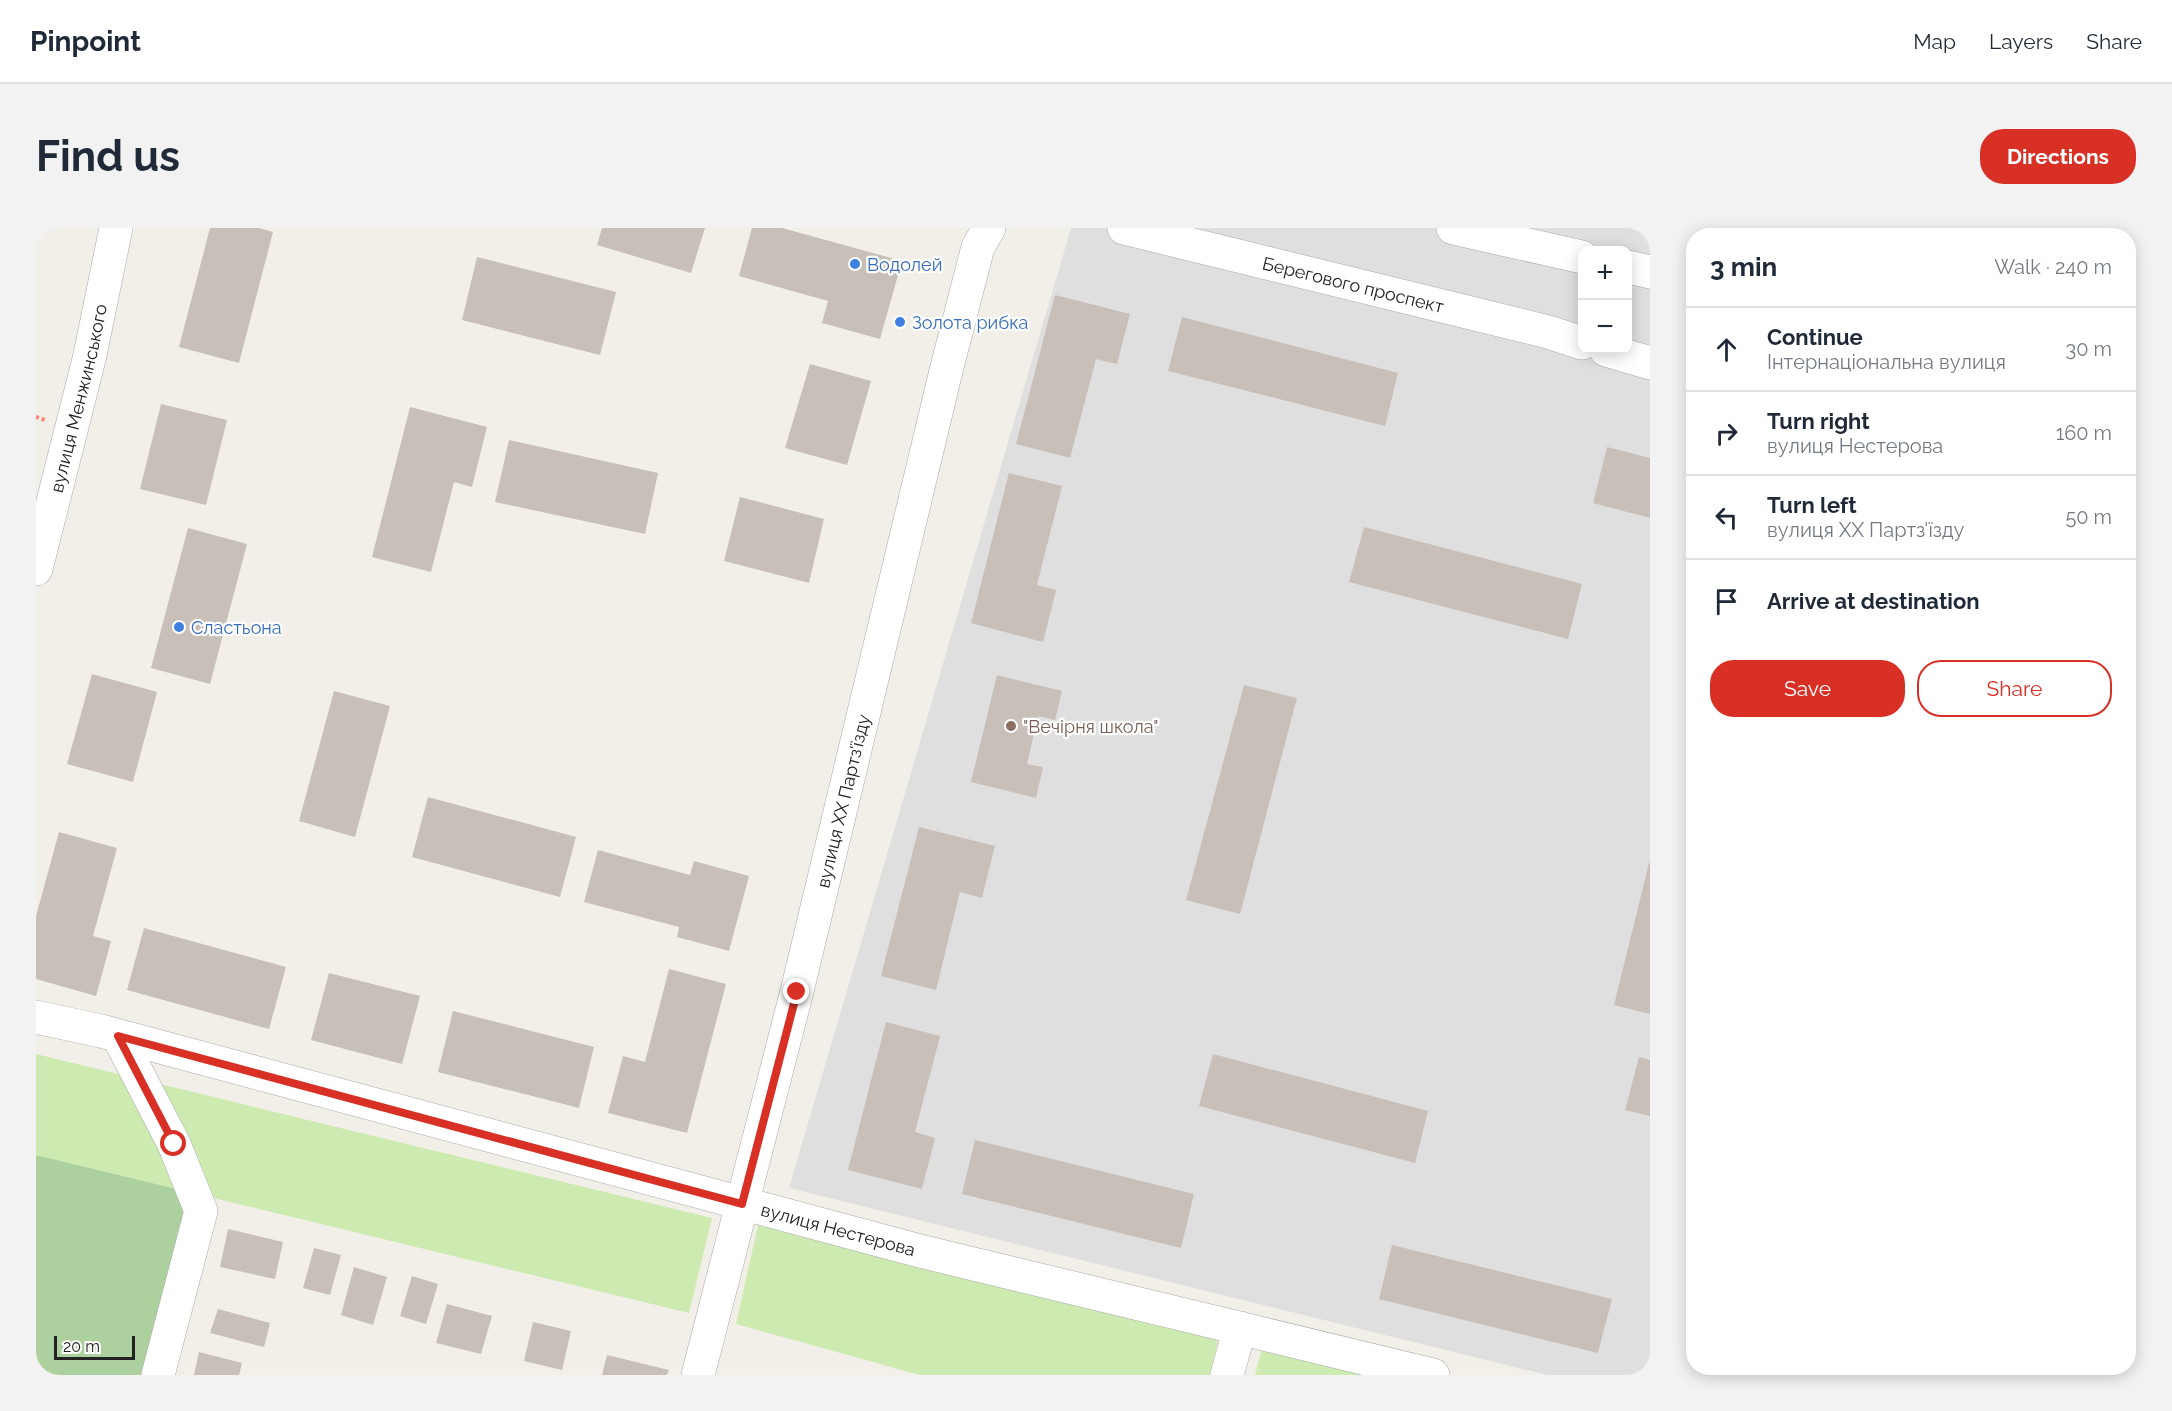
<!DOCTYPE html>
<html lang="en">
<head>
<meta charset="utf-8">
<style>
  :root { --surface:#fff; --page:#f2f2f3; --text:#1f2937; --muted:#747a83; --line:#e0e1e3; --accent:#d93025 }
  body { margin:0; font-family:Raleway,sans-serif; background:var(--page); color:var(--text) }
  .controls { position:absolute; right:18px; top:18px; display:grid; overflow:hidden; border-radius:12px; box-shadow:0 3px 15px #0003 }
  .controls button { width:54px; height:54px; display:grid; place-items:center; padding:0; border:0; border-bottom:2px solid var(--line); background:var(--surface); color:var(--text); font:30px sans-serif }
  .scale { position:absolute; left:18px; bottom:15px; width:81px; box-sizing:border-box; padding-left:6px; border:3px solid #222; border-top:0; font-size:16px; line-height:21px; white-space:nowrap; color:#222; -webkit-text-stroke:4px #fff; paint-order:stroke }
  .stop { position:absolute; width:18px; height:18px; margin:-14px; border:4px solid #d93025; border-radius:50%; background:#fff }
  .stop.end { background:#d93025; border-color:#fff; box-shadow:0 2px 6px #0008 }
  .list { margin:0; padding:0; list-style:none }
  h2 { display:flex; justify-content:space-between; align-items:center; height:78px; margin:0; padding:0 24px; font-size:26px }
  h2 small { font-size:20px; font-weight:400; color:var(--muted) }
  .list li { display:grid; grid-template-columns:39px 1fr auto; gap:18px; align-items:center; box-sizing:border-box; height:84px; padding:0 24px; border-top:2px solid var(--line) }
  .list b { display:block; font-size:22px; white-space:nowrap }
  .list p { margin:0; font-size:20px; white-space:nowrap; color:var(--muted) }
  .list em { font-size:20px; font-style:normal; color:var(--muted) }
  .actions { display:flex; gap:12px; padding:18px 24px }
  .actions a { flex:1; padding:14px 0; border:2px solid var(--accent); border-radius:24px; text-align:center; font-size:21px; color:var(--accent) }
  .actions .main { background:var(--accent); color:#fff }
  .icon { flex:none; width:33px; height:33px; fill:none; stroke:currentColor; stroke-width:2; stroke-linecap:round; stroke-linejoin:round }
  .map { position:relative; flex:none; width:1614px; height:1147px; overflow:hidden; border-radius:24px }
  header { display:flex; align-items:center; gap:36px; box-sizing:border-box; height:84px; padding:0 30px; background:var(--surface); border-bottom:2px solid var(--line) }
  header strong { font-size:28px }
  nav { display:flex; gap:33px; margin-inline-start:auto; font-size:21px }
  .intro { display:flex; align-items:center; justify-content:space-between; box-sizing:border-box; height:144px; padding:0 36px }
  h1 { margin:0; font-size:42px }
  .button { padding:15px 27px; border-radius:24px; background:var(--accent); color:#fff; font-size:21px; font-weight:700 }
  main { display:flex; gap:36px; padding:0 36px }
  aside { flex:1; background:var(--surface); border-radius:24px; box-shadow:0 3px 15px #0003 }
  .map>svg:first-child { display:block }
</style>
</head>
<body>
<header>
<strong>Pinpoint</strong>
<nav><a>Map</a><a>Layers</a><a>Share</a></nav>
</header>
<div class="intro"><h1>Find us</h1><a class="button">Directions</a></div>
<main>
<div class="map">
<svg width="1614" height="1147" viewBox="0 0 1614 1147">
  <rect width="100%" height="100%" fill="#f2efe9"/>
  <path fill="#e0dfdf" fill-rule="evenodd" d="M1035,0H1614V1147H1511L753,960ZM1546,22H1592V122H1546Z"/>
  <g fill="#cdebb0">
    <path d="M0,826L676,990L653,1085L0,927Z"/>
    <path d="M722,997L1183,1108L1174,1147H884L700,1096Z"/>
    <path d="M1226,1121L1327,1147H1219Z"/>
  </g>
  <path fill="#add19e" d="M0,927L153,964L109,1147H0Z"/>
  <g fill="#c7bfb8">
    <path d="M174,0H223L237,4L203,135L143,119Z"/>
    <path d="M566,0H669L655,45L561,17Z"/>
    <path d="M716,0H746L866,33L844,111L786,95L792,73L703,48Z"/>
    <path d="M441,29L580,64L564,127L426,92Z"/>
    <path d="M1019,67L1094,86L1081,136L1060,131L1034,230L980,216Z"/>
    <path d="M1146,89L1362,145L1349,198L1132,143Z"/>
    <path d="M774,136L835,153L811,237L749,220Z"/>
    <path d="M125,176L191,192L170,277L104,261Z"/>
    <path d="M374,179L451,199L436,259L418,254L395,344L336,329Z"/>
    <path d="M473,212L622,245L609,306L459,274Z"/>
    <path d="M1571,219L1614,230V290L1557,275Z"/>
    <path d="M973,245L1026,258L1001,357L1020,362L1007,414L935,395Z"/>
    <path d="M704,269L788,291L773,355L688,333Z"/>
    <path d="M1328,299L1546,356L1532,411L1313,354Z"/>
    <path d="M152,300L211,316L174,456L115,440Z"/>
    <path d="M56,446L121,464L97,554L31,536Z"/>
    <path d="M961,447L1026,463L1019,492L1002,488L991,536L1007,539L1000,570L935,554Z"/>
    <path d="M1208,457L1261,470L1204,686L1150,672Z"/>
    <path d="M298,463L354,478L319,609L263,593Z"/>
    <path d="M392,569L540,609L524,669L376,629Z"/>
    <path d="M883,599L959,618L946,670L924,664L900,762L845,748Z"/>
    <path d="M23,604L81,620L57,708L75,713L60,768L0,751V688Z"/>
    <path d="M562,622L654,647L658,633L713,648L693,723L641,709L643,699L548,674Z"/>
    <path d="M1613,635H1614V786L1578,777Z"/>
    <path d="M108,700L250,739L233,801L91,762Z"/>
    <path d="M633,741L690,756L651,905L572,885L587,828L609,834Z"/>
    <path d="M293,745L384,768L366,836L275,812Z"/>
    <path d="M417,783L558,819L543,880L402,844Z"/>
    <path d="M850,794L904,808L879,904L899,910L886,961L812,942Z"/>
    <path d="M1177,826L1392,883L1379,935L1163,878Z"/>
    <path d="M1603,829L1614,832V888L1589,882Z"/>
    <path d="M939,912L1158,966L1145,1020L926,966Z"/>
    <path d="M192,1001L247,1014L239,1051L184,1039Z"/>
    <path d="M1356,1017L1576,1071L1562,1125L1343,1071Z"/>
    <path d="M278,1020L305,1027L294,1067L267,1060Z"/>
    <path d="M318,1039L351,1049L337,1097L305,1087Z"/>
    <path d="M376,1048L402,1056L390,1096L364,1088Z"/>
    <path d="M411,1076L456,1088L445,1126L400,1115Z"/>
    <path d="M182,1081L234,1095L228,1119L174,1105Z"/>
    <path d="M497,1094L535,1103L526,1142L488,1133Z"/>
    <path d="M163,1124L206,1135L203,1147H158Z"/>
    <path d="M571,1127L633,1142L631,1147H566Z"/>
  </g>
  <g fill="none" stroke-linecap="round" stroke-linejoin="round">
    <defs>
      <g id="minor">
        <path id="s1" d="M1088,0L1512,104L1546,115"/>
        <path d="M1417,0L1546,29"/>
        <path d="M1592,39L1614,44"/>
        <path d="M1570,122L1614,135"/>
        <path id="s2" d="M0,341L54,127L80,0"/>
        <path id="s3" d="M0,789L65,803L884,1023L1397,1147"/>
        <path d="M82,808L138,916L165,983L122,1147"/>
        <path id="s4" d="M662,1147L761,763L910,143L942,19L953,0"/>
        <path d="M1191,1147L1204,1100"/>
      </g>
    </defs>
    <use href="#minor" stroke="#a9a9a9" stroke-width="34"/>
    <path stroke="#fa8072" stroke-width="4" stroke-dasharray="3 3" stroke-linecap="butt" d="M0,189L9,192"/>
    <use href="#minor" stroke="#fff" stroke-width="33"/>
  </g>
  <g fill="none" stroke-linecap="round" stroke-linejoin="round">
    <path stroke="#d93025" stroke-width="8" d="M138,916L82,808L706,976L761,764"/>
  </g>
  <g fill="#3f7fe0" stroke="#fff" stroke-width="2">
    <circle cx="819" cy="36" r="6"/>
    <circle cx="864" cy="94" r="6"/>
    <circle cx="143" cy="399" r="6"/>
  </g>
  <circle fill="#8d6e63" stroke="#fff" stroke-width="2" cx="975" cy="498" r="6"/>
  <g text-anchor="middle" dominant-baseline="central" stroke-width="4.5" stroke-linejoin="round" paint-order="stroke">
    <g font-size="18" fill="#366cbe" stroke="#fff" text-anchor="start">
      <text x="831" y="36">Водолей</text>
      <text x="876" y="94">Золота рибка</text>
      <text x="155" y="399">Сластьона</text>
    </g>
    <g font-size="18" fill="#222" stroke="#fff">
      <text stroke="none"><textPath href="#s1" startOffset="236">Берегового проспект</textPath></text>
      <text stroke="none"><textPath href="#s2" startOffset="176">вулиця Менжинського</textPath></text>
      <text stroke="none"><textPath href="#s4" startOffset="592">вулиця XX Партз'їзду</textPath></text>
      <text stroke="none"><textPath href="#s3" startOffset="830">вулиця Нестерова</textPath></text>
    </g>
    <g font-size="18" fill="#785e54" stroke="#fff" text-anchor="start">
      <text x="987" y="498">"Вечірня школа"</text>
    </g>
  </g>
</svg>
<div class="controls">
<button>+</button>
<button>−</button>
</div>
<div class="scale">20 m</div>
<div class="stop" style="left:138px;top:916px"></div>
<div class="stop end" style="left:761px;top:764px"></div>
</div>
<aside>
<h2>3 min<small>Walk · 240 m</small></h2>
<ul class="list">
<li><svg class="icon" aria-label="ahead" viewBox="0 0 24 24"><path d="M12 20V5M6 11l6-6 6 6"/></svg><div><b>Continue</b><p>Інтернаціональна вулиця</p></div><em>30 m</em></li>
<li><svg class="icon" aria-label="right" viewBox="0 0 24 24"><path d="M7 20v-9h11M14 6l5 5-5 5"/></svg><div><b>Turn right</b><p>вулиця Нестерова</p></div><em>160 m</em></li>
<li><svg class="icon" aria-label="left" viewBox="0 0 24 24"><path d="M17 20v-9H6M10 6l-5 5 5 5"/></svg><div><b>Turn left</b><p>вулиця XX Партз'їзду</p></div><em>50 m</em></li>
<li><svg class="icon" aria-label="arrive" viewBox="0 0 24 24"><path d="M6 21V4h12l-3 4 3 4H6"/></svg><div><b>Arrive at destination</b></div></li>
</ul>
<div class="actions"><a class="main">Save</a><a>Share</a></div>
</aside>
</main>
</body>
</html>
